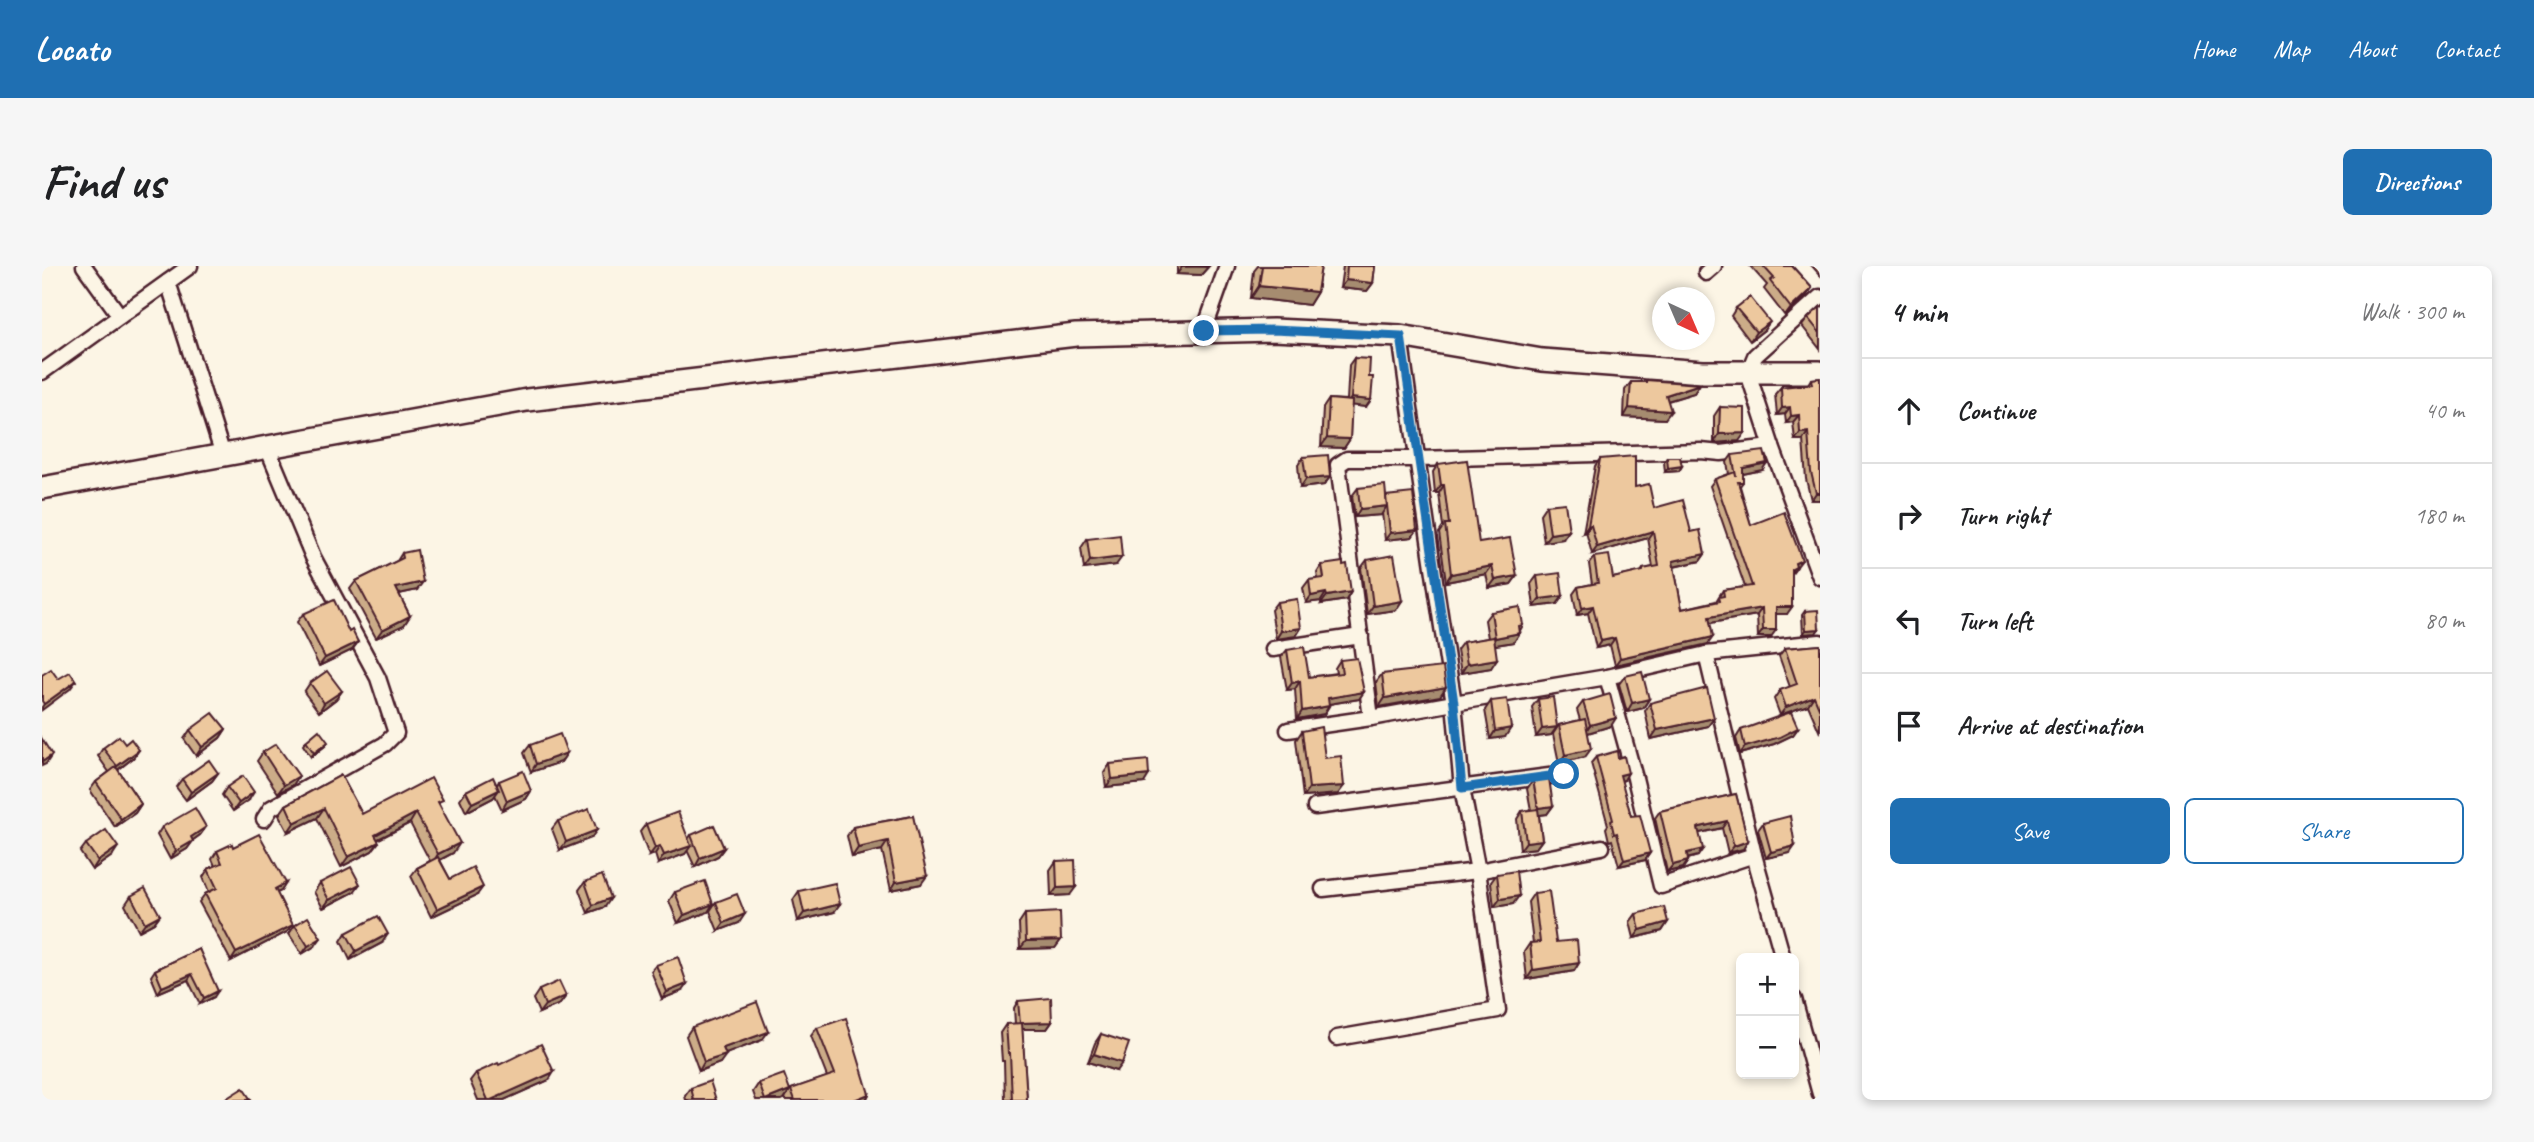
<!DOCTYPE html>
<html lang="en">
<head>
<meta charset="utf-8">
<style>
  :root { --surface:#fff; --page:#f6f6f6; --text:#202124; --muted:#757577; --line:#e0e0e0; --accent:#1f6fb2 }
  body { margin:0; font-family:Caveat,sans-serif; background:var(--page); color:var(--text) }
  .controls { position:absolute; right:21px; bottom:21px; display:grid; overflow:hidden; border-radius:10px; box-shadow:0 4px 10px #0003 }
  .controls button { width:63px; height:63px; display:grid; place-items:center; padding:0; border:0; border-bottom:2px solid var(--line); background:var(--surface); color:var(--text); font:35px sans-serif }
  .compass { position:absolute; left:1610px; top:21px; width:63px; height:63px; border-radius:50%; background:var(--surface); box-shadow:0 4px 10px #0003; rotate:136deg }
  .stop { position:absolute; width:21px; height:21px; margin:-16px; border:5px solid #1f6fb2; border-radius:50%; background:#fff }
  .stop.end { background:#1f6fb2; border-color:#fff; box-shadow:0 2px 7px #0008 }
  .list { margin:0; padding:0; list-style:none }
  h2 { display:flex; justify-content:space-between; align-items:center; height:91px; margin:0; padding:0 28px; font-size:30px }
  h2 small { font-size:23px; font-weight:400; color:var(--muted) }
  .list li { display:grid; grid-template-columns:46px 1fr auto; gap:21px; align-items:center; box-sizing:border-box; height:105px; padding:0 28px; border-top:2px solid var(--line) }
  .list b { display:block; font-size:26px; white-space:nowrap }
  .list em { font-size:23px; font-style:normal; color:var(--muted) }
  .actions { display:flex; gap:14px; padding:21px 28px }
  .actions a { flex:1; padding:16px 0; border:2px solid var(--accent); border-radius:10px; text-align:center; font-size:24px; color:var(--accent) }
  .actions .main { background:var(--accent); color:#fff }
  .icon { flex:none; width:38px; height:38px; fill:none; stroke:currentColor; stroke-width:2; stroke-linecap:round; stroke-linejoin:round }
  .map { position:relative; flex:none; width:1778px; height:834px; overflow:hidden; border-radius:10px }
  header { display:flex; align-items:center; gap:42px; box-sizing:border-box; height:98px; padding:0 35px; background:var(--accent); color:#fff }
  header strong { font-size:33px }
  nav { display:flex; gap:38px; margin-inline-start:auto; font-size:24px }
  .intro { display:flex; align-items:center; justify-content:space-between; box-sizing:border-box; height:168px; padding:0 42px }
  h1 { margin:0; font-size:49px }
  .button { padding:18px 32px; border-radius:10px; background:var(--accent); color:#fff; font-size:24px; font-weight:700 }
  main { display:flex; gap:42px; padding:0 42px }
  aside { flex:1; background:var(--surface); border-radius:10px; box-shadow:0 4px 10px #0003 }
  .map>svg:first-child { display:block }
</style>
</head>
<body>
<header>
<strong>Locato</strong>
<nav><a>Home</a><a>Map</a><a>About</a><a>Contact</a></nav>
</header>
<div class="intro"><h1>Find us</h1><a class="button">Directions</a></div>
<main>
<div class="map">
<svg width="1778" height="834" viewBox="0 0 1778 834">
  <rect width="100%" height="100%" fill="#fcf5e5"/>
  <filter id="ink" filterUnits="userSpaceOnUse"><feTurbulence type="fractalNoise" baseFrequency=".0143" numOctaves="2"/><feDisplacementMap in="SourceGraphic" scale="14" xChannelSelector="R" yChannelSelector="G"/><feConvolveMatrix kernelMatrix="1 2 1 2 8 2 1 2 1" color-interpolation-filters="sRGB"/></filter>
  <g filter="url(#ink)">
    <g fill="none" stroke-linecap="round" stroke-linejoin="round">
      <defs>
        <g id="street">
          <path d="M42,0L78,50"/>
          <path d="M1664,7L1672,0"/>
          <path d="M126,16L181,189"/>
          <path d="M1778,31L1713,90L1706,107L1730,181L1778,311"/>
          <path d="M1162,65L1185,0"/>
          <path d="M1358,70C1375,192 1392,315 1412,437L1329,452L1296,199L1305,193H1376L1659,185L1679,187L1730,181"/>
          <path d="M0,106L148,0"/>
          <path d="M1231,383L1319,370"/>
          <path d="M1565,411L1664,388"/>
          <path d="M1246,464L1329,452"/>
          <path d="M1273,541L1522,508"/>
          <path d="M222,553L229,542L343,478L354,467L336,412L271,291L225,181"/>
          <path d="M1281,623L1436,605L1560,581"/>
          <path d="M1741,692L1712,589L1664,388L1778,376"/>
          <path d="M1752,733L1778,828"/>
          <path d="M1295,772L1456,744L1436,605L1420,522L1412,437L1565,411L1593,512L1619,620L1712,589"/>
        </g>
        <path id="secondary" d="M0,222L485,134L1034,69L1231,64L1358,70L1500,94L1661,106H1778"/>
      </defs>
      <use href="#street" stroke="#4a1f2b" stroke-width="19"/>
      <use href="#secondary" stroke="#4a1f2b" stroke-width="26"/>
      <use href="#street" stroke="#fcf5e5" stroke-width="14"/>
      <use href="#secondary" stroke="#fcf5e5" stroke-width="21"/>
    </g>
    <g fill="#ccac88" stroke="#4a1f2b" stroke-width="2">
      <path d="M1135,0H1167L1159,9L1135,8Z"/>
      <path d="M1216,0H1279L1275,26L1267,39L1209,32L1212,5Z"/>
      <path d="M1301,0H1333L1331,17L1325,25L1298,22Z"/>
      <path d="M1708,0H1750L1770,22L1764,30L1743,50L1722,23L1725,19Z"/>
      <path d="M1770,0H1778V9Z"/>
      <path d="M1778,41V83L1760,60L1766,52Z"/>
      <path d="M1694,42L1722,64L1708,75L1689,50Z"/>
      <path d="M1312,92L1324,141L1309,139L1308,173L1302,182L1279,181L1281,142L1287,133L1305,134L1307,99Z"/>
      <path d="M1778,112V234H1769L1764,213L1761,174H1753L1751,156L1744,157L1743,148L1735,149L1733,128L1739,121L1766,118L1769,113Z"/>
      <path d="M1604,114L1658,118L1652,127L1626,135L1623,153L1582,151L1583,124L1589,116H1603Z"/>
      <path d="M1678,141L1697,175L1672,177V150Z"/>
      <path d="M1690,189L1720,204L1701,208V216L1698,220L1709,259L1755,301L1750,308L1745,348H1734L1729,371H1716L1715,349L1668,357L1666,378L1573,399L1568,379L1554,382L1546,347L1535,349L1531,328L1536,321L1550,318L1547,298L1552,291L1571,312L1599,306L1601,303L1611,301L1606,272L1550,288L1544,266L1541,267L1553,200L1558,193L1593,221L1612,242L1649,266L1663,288L1658,295L1632,301L1640,343L1674,335L1681,324L1703,321L1668,220L1673,213L1687,208L1685,196Z"/>
      <path d="M1261,191L1288,211L1282,219L1258,222L1256,199Z"/>
      <path d="M1625,191L1640,200L1637,205L1623,206L1622,196Z"/>
      <path d="M1396,198L1437,277L1475,310L1469,318L1447,322L1444,308L1404,316L1397,267L1401,261L1397,227H1393L1391,206Z"/>
      <path d="M1316,222L1344,230L1375,264L1370,271L1343,274L1340,247L1339,249L1313,251L1310,230Z"/>
      <path d="M1504,239L1521,273L1502,276L1498,248Z"/>
      <path d="M1045,273L1074,299L1042,303L1039,282Z"/>
      <path d="M360,287L375,324L357,328L368,350L362,359L334,372L308,323L314,315L355,295Z"/>
      <path d="M1325,294L1354,344L1325,348L1319,302Z"/>
      <path d="M1280,299L1309,326L1304,334L1279,338V335L1264,337L1261,322L1267,314L1276,313L1275,307Z"/>
      <path d="M1495,310L1521,330L1515,338L1492,341L1489,318Z"/>
      <path d="M1235,336L1259,362L1254,370L1234,373L1229,344Z"/>
      <path d="M1763,345L1774,367L1761,368L1760,349Z"/>
      <path d="M1449,346L1481,359L1472,376L1453,379L1449,402L1419,407L1415,384L1421,376L1446,372L1443,354Z"/>
      <path d="M261,348L307,366L316,376L310,384L277,400L255,356Z"/>
      <path d="M1778,379V467L1766,439L1738,449L1732,433L1738,424L1748,421L1737,390L1743,382Z"/>
      <path d="M1245,384L1267,411L1294,407L1293,402L1298,394L1317,433L1287,438V440L1282,448L1255,453L1253,423L1245,424L1239,391Z"/>
      <path d="M1340,408L1404,421L1398,430L1337,441L1334,416Z"/>
      <path d="M1583,410L1607,433L1601,442L1585,446L1577,418Z"/>
      <path d="M268,417L300,425L294,433L277,446L262,426Z"/>
      <path d="M1496,433L1515,461L1509,469L1494,471L1490,441Z"/>
      <path d="M1449,435L1463,471L1448,473L1443,444Z"/>
      <path d="M1541,436L1569,460L1546,467L1543,491L1517,497L1511,468L1517,459L1538,454L1535,444Z"/>
      <path d="M1608,437L1672,452L1666,460L1609,473L1603,445Z"/>
      <path d="M1756,462L1751,469L1732,478L1698,488L1694,472L1699,464Z"/>
      <path d="M184,463L178,472L154,490L142,473L148,464Z"/>
      <path d="M1260,465L1283,492L1296,528L1261,531L1254,474Z"/>
      <path d="M264,475L283,480L269,491L261,479Z"/>
      <path d="M83,478L97,484L91,492L76,504L99,538L93,547L73,561L48,524L54,516L67,506L56,490L61,482Z"/>
      <path d="M488,479L525,487L519,496L489,506L482,487Z"/>
      <path d="M221,486L251,519L236,527L215,495Z"/>
      <path d="M1554,491L1582,514L1579,515L1589,550L1608,587L1603,594L1577,600L1570,574L1567,575L1564,562L1566,559L1549,497Z"/>
      <path d="M1068,498L1102,517L1064,521L1062,507Z"/>
      <path d="M176,507L170,515L144,534L134,521L140,513Z"/>
      <path d="M299,509L320,548L397,538L411,587L398,594L408,613L435,629L389,651L369,610L375,602L388,595L368,557L335,574L330,585L299,601L275,552L246,566L237,549L244,539Z"/>
      <path d="M1491,514L1511,540L1505,548L1497,549L1500,574L1494,582L1478,584L1475,553L1480,545L1489,544L1485,523Z"/>
      <path d="M457,515L489,525L484,533L460,544L453,529L451,532L424,546L418,533L424,525L455,519Z"/>
      <path d="M185,521L207,534L191,545L180,529Z"/>
      <path d="M1694,528L1706,575L1701,583L1686,587L1680,562L1657,567L1656,590L1646,593V595L1641,602L1625,606L1613,552L1618,545Z"/>
      <path d="M871,550L879,618L849,624L840,584L810,591L805,570L811,561Z"/>
      <path d="M516,555L549,572L518,584L510,563Z"/>
      <path d="M1721,557L1748,587L1724,592L1716,564Z"/>
      <path d="M604,558L646,573L649,569L682,582L676,590L653,601L645,584L643,588L616,598L613,588L607,590L598,566Z"/>
      <path d="M120,561H164L158,569L151,574V575L145,583L128,593L115,569Z"/>
      <path d="M44,578L70,590L50,604L38,586Z"/>
      <path d="M191,581L244,617L239,625L234,627L245,666L189,695L157,636L163,628L167,626L161,611L166,603L173,600L170,593L175,585Z"/>
      <path d="M1014,595L1028,629L1009,630L1008,604Z"/>
      <path d="M1455,608L1471,638L1452,641L1449,616Z"/>
      <path d="M543,616L563,641L546,647L537,624Z"/>
      <path d="M278,617L312,626L281,642L272,626Z"/>
      <path d="M757,625L792,646L756,655L751,634Z"/>
      <path d="M633,626L671,638L666,646L636,657L627,635Z"/>
      <path d="M1492,627L1514,676L1537,697L1532,705L1485,713L1482,686L1488,677H1491L1486,636Z"/>
      <path d="M89,630L118,649L112,657L97,665L83,639Z"/>
      <path d="M674,636L697,657L676,665L668,645Z"/>
      <path d="M983,648L1019,674L1013,682L978,683L977,657Z"/>
      <path d="M1594,648L1626,656L1620,665L1592,672L1588,656Z"/>
      <path d="M253,659L273,680L260,688L247,668Z"/>
      <path d="M304,667L340,677L308,694L299,675Z"/>
      <path d="M157,683L172,731L158,738L146,714L116,727L109,710L113,704Z"/>
      <path d="M614,699L640,725L620,733L609,705Z"/>
      <path d="M497,724L524,730L518,738L497,747L491,733Z"/>
      <path d="M976,735L1010,756L1005,763H980L985,834H963L962,795H960L958,767L964,758H973L972,742Z"/>
      <path d="M650,761L720,774L683,788L678,797L657,805L644,770Z"/>
      <path d="M775,762L827,828L824,834H744L743,832L749,823L785,811L769,770Z"/>
      <path d="M1059,768L1074,805L1046,796L1053,777Z"/>
      <path d="M457,799L507,814L462,834H436L428,815L434,807Z"/>
      <path d="M717,817L748,824L742,833L739,834H714L711,826Z"/>
      <path d="M649,822L674,834H644L643,830Z"/>
    </g>
    <g fill="#a68c6f" stroke="#4a1f2b" stroke-width="2">
      <path d="M1167,0L1159,9L1135,8L1140,1Z"/>
      <path d="M1304,14L1331,17L1325,25L1298,22Z"/>
      <path d="M1217,20L1275,26L1267,39L1209,32Z"/>
      <path d="M1770,22L1764,30L1743,50L1749,42Z"/>
      <path d="M1728,56L1722,64L1708,75L1714,66Z"/>
      <path d="M1658,118L1652,127L1618,137L1624,129Z"/>
      <path d="M1309,132L1329,134L1324,141L1305,139Z"/>
      <path d="M1748,141L1743,148L1735,149L1740,142Z"/>
      <path d="M1587,142L1629,145L1623,153L1582,151Z"/>
      <path d="M1757,149L1751,156L1744,157L1749,150Z"/>
      <path d="M1766,166L1761,174H1753L1758,167Z"/>
      <path d="M1703,167L1697,175L1672,177L1677,168Z"/>
      <path d="M1285,172L1308,173L1302,182L1279,181Z"/>
      <path d="M1725,197L1720,204L1696,209L1701,202Z"/>
      <path d="M1640,200L1637,205L1623,206L1626,202Z"/>
      <path d="M1288,211L1282,219L1258,222L1264,213Z"/>
      <path d="M1399,219H1402L1397,227H1393Z"/>
      <path d="M1774,227H1778V234H1769Z"/>
      <path d="M1345,240L1339,249L1313,251L1318,243Z"/>
      <path d="M1549,259L1544,266L1541,267L1546,260Z"/>
      <path d="M1375,264L1370,271L1343,274L1348,267Z"/>
      <path d="M1527,265L1521,273L1502,276L1508,268Z"/>
      <path d="M1611,265L1606,272L1550,288L1555,281Z"/>
      <path d="M1663,288L1658,295L1626,302L1631,295Z"/>
      <path d="M1080,291L1074,299L1042,303L1048,295Z"/>
      <path d="M1760,294L1749,308L1745,310L1753,297Z"/>
      <path d="M1450,300L1444,308L1404,316L1409,308Z"/>
      <path d="M1475,310L1469,318L1447,322L1453,314Z"/>
      <path d="M381,316L375,324L348,330L354,322Z"/>
      <path d="M1309,326L1304,334L1279,338L1285,330Z"/>
      <path d="M1284,327L1279,335L1264,337L1269,330Z"/>
      <path d="M1521,330L1515,338L1492,341L1498,333Z"/>
      <path d="M1360,335L1354,344L1325,348L1331,340Z"/>
      <path d="M1551,340L1546,347L1535,349L1540,342Z"/>
      <path d="M1734,341H1750L1745,348H1729Z"/>
      <path d="M1720,342L1715,349L1662,358L1667,351Z"/>
      <path d="M368,350L362,359L334,372L340,364Z"/>
      <path d="M1259,362L1254,370L1234,373L1239,365Z"/>
      <path d="M1777,363L1774,367L1761,368L1764,364Z"/>
      <path d="M1721,364H1734L1729,371H1716Z"/>
      <path d="M1478,367L1472,376L1447,380L1453,372Z"/>
      <path d="M1671,371L1666,378L1573,399L1578,392Z"/>
      <path d="M1573,372L1568,379L1554,382L1559,375Z"/>
      <path d="M316,376L310,384L277,400L283,392Z"/>
      <path d="M1455,393L1449,402L1419,407L1425,398Z"/>
      <path d="M34,415L28,423L0,444V441L2,438Z"/>
      <path d="M1258,415L1253,423L1245,424L1250,417Z"/>
      <path d="M1404,421L1398,430L1337,441L1343,432Z"/>
      <path d="M300,425L294,433L277,446L282,437Z"/>
      <path d="M1322,426L1317,433L1281,439L1286,432Z"/>
      <path d="M1772,430L1766,439L1738,449L1744,441Z"/>
      <path d="M1607,433L1601,442L1585,446L1590,437Z"/>
      <path d="M1287,440L1282,448L1255,453L1260,445Z"/>
      <path d="M1574,452L1569,460L1542,468L1548,459Z"/>
      <path d="M1672,452L1666,460L1609,473L1615,464Z"/>
      <path d="M1515,461L1509,469L1494,471L1500,463Z"/>
      <path d="M1469,462L1463,471L1448,473L1453,465Z"/>
      <path d="M1756,462L1751,469L1732,478L1698,488L1703,481Z"/>
      <path d="M184,463L178,472L154,490L160,481Z"/>
      <path d="M286,476L283,480L269,491L272,487Z"/>
      <path d="M1549,483L1543,491L1517,497L1523,489Z"/>
      <path d="M97,484L91,492L69,509L75,500Z"/>
      <path d="M525,487L519,496L489,506L494,498Z"/>
      <path d="M10,489L4,498L0,500V496Z"/>
      <path d="M176,507L170,515L144,534L149,526Z"/>
      <path d="M1586,507L1582,514L1573,516L1578,509Z"/>
      <path d="M1107,509L1102,517L1064,521L1070,513Z"/>
      <path d="M257,510L251,519L236,527L242,519Z"/>
      <path d="M1302,520L1296,528L1261,531L1267,522Z"/>
      <path d="M457,524L451,532L424,546L430,537Z"/>
      <path d="M489,525L484,533L460,544L465,535Z"/>
      <path d="M212,526L207,534L191,545L197,537Z"/>
      <path d="M99,538L93,547L73,561L79,553Z"/>
      <path d="M1511,540L1505,548L1490,550L1496,542Z"/>
      <path d="M282,542L275,552L246,566L252,557Z"/>
      <path d="M374,547L368,557L326,578L333,569Z"/>
      <path d="M1685,555L1680,562L1653,568L1656,562L1658,561Z"/>
      <path d="M164,561L158,569L143,580L149,571Z"/>
      <path d="M555,564L549,572L518,584L524,576Z"/>
      <path d="M1500,574L1494,582L1478,584L1484,576Z"/>
      <path d="M151,575L145,583L128,593L134,585Z"/>
      <path d="M846,575L840,584L810,591L816,582Z"/>
      <path d="M1706,575L1701,583L1686,587L1692,580Z"/>
      <path d="M337,576L330,585L299,601L306,591Z"/>
      <path d="M418,577L411,587L390,598L396,588Z"/>
      <path d="M618,580L613,588L607,590L613,582Z"/>
      <path d="M649,580L643,588L616,598L622,589Z"/>
      <path d="M1753,580L1748,587L1724,592L1729,586Z"/>
      <path d="M76,581L70,590L50,604L56,595Z"/>
      <path d="M682,582L676,590L653,601L658,592Z"/>
      <path d="M1661,583L1656,590L1640,594L1645,587Z"/>
      <path d="M1608,587L1603,594L1577,600L1582,594Z"/>
      <path d="M1646,595L1641,602L1625,606L1631,599Z"/>
      <path d="M885,610L879,618L849,624L854,616Z"/>
      <path d="M244,617L239,625L227,631L233,623Z"/>
      <path d="M318,618L312,626L281,642L287,634Z"/>
      <path d="M441,621L435,629L389,651L395,643Z"/>
      <path d="M1034,621L1028,629L1009,630L1015,622Z"/>
      <path d="M1477,630L1471,638L1452,641L1458,633Z"/>
      <path d="M569,632L563,641L546,647L551,639Z"/>
      <path d="M671,638L666,646L636,657L642,649Z"/>
      <path d="M798,638L792,646L756,655L762,647Z"/>
      <path d="M703,648L697,657L676,665L682,657Z"/>
      <path d="M118,649L112,657L97,665L103,657Z"/>
      <path d="M1626,656L1620,665L1592,672L1598,664Z"/>
      <path d="M251,659L245,666L189,695L194,687Z"/>
      <path d="M346,668L340,677L308,694L314,685Z"/>
      <path d="M279,672L273,680L260,688L266,680Z"/>
      <path d="M1019,674L1013,682L978,683L984,675Z"/>
      <path d="M1537,697L1532,705L1485,713L1491,704Z"/>
      <path d="M150,708L146,714L116,727L120,721Z"/>
      <path d="M645,718L640,725L620,733L625,726Z"/>
      <path d="M176,725L172,731L158,738L162,732Z"/>
      <path d="M524,730L518,738L497,747L503,739Z"/>
      <path d="M1010,756L1005,763H974L978,757Z"/>
      <path d="M726,766L720,774L676,791L681,782Z"/>
      <path d="M1052,788L1080,797L1074,805L1046,796Z"/>
      <path d="M684,789L678,797L657,805L662,796Z"/>
      <path d="M512,806L507,814L462,834H449Z"/>
      <path d="M748,824L742,833L739,834H723Z"/>
      <path d="M827,828L824,834H812Z"/>
    </g>
    <g fill="#edc89e" stroke="#4a1f2b" stroke-width="2">
      <path d="M1140,0H1164V1Z"/>
      <path d="M1220,0H1279L1275,26L1217,20Z"/>
      <path d="M1305,0H1333L1331,17L1304,14Z"/>
      <path d="M1721,0H1750L1770,22L1749,42L1728,15L1732,12Z"/>
      <path d="M1708,31L1728,56L1714,66L1694,42Z"/>
      <path d="M1778,41V67L1766,52Z"/>
      <path d="M1312,92L1328,93L1327,111H1331L1329,134L1309,132Z"/>
      <path d="M1778,112V227H1774L1769,206L1766,166L1758,167L1757,149L1749,150L1748,141L1740,142L1739,121L1770,118L1769,113Z"/>
      <path d="M1604,114L1658,118L1624,129L1629,145L1587,142L1589,116H1604Z"/>
      <path d="M1287,133L1310,135L1308,173L1285,172Z"/>
      <path d="M1678,141L1703,142V167L1677,168Z"/>
      <path d="M1722,185L1725,197L1701,202V216H1696L1709,259L1742,246L1760,294L1753,297L1754,301L1750,303V341H1734V364H1721L1720,342L1667,351L1671,371L1578,392L1573,372L1559,375L1551,340L1540,342L1536,321L1556,317L1552,291L1567,289L1571,312L1601,305V303L1617,300L1611,265L1555,281L1549,259L1546,260L1558,193L1593,190V221L1607,218L1612,242L1641,234L1649,266L1658,264L1663,288L1631,295L1640,343L1678,335L1677,331L1682,330L1681,324L1710,320L1673,213L1693,206L1694,210L1690,189Z"/>
      <path d="M1286,189L1288,211L1264,213L1261,191Z"/>
      <path d="M1625,191H1638L1640,200L1626,202Z"/>
      <path d="M1425,194L1437,277L1468,272L1475,310L1453,314L1450,300L1409,308L1403,258H1407L1402,219H1399L1396,198Z"/>
      <path d="M1343,219L1345,240L1318,243L1316,222Z"/>
      <path d="M1371,227L1375,264L1348,267L1344,230Z"/>
      <path d="M1523,237L1527,265L1508,268L1504,239Z"/>
      <path d="M1078,269L1080,291L1048,295L1045,273Z"/>
      <path d="M375,284L381,316L354,322L368,350L340,364L314,315L361,292L360,287Z"/>
      <path d="M1352,289L1360,335L1331,340L1325,294Z"/>
      <path d="M1301,296V299L1305,298L1309,326L1285,330L1284,327L1269,330L1267,314L1282,312L1280,299Z"/>
      <path d="M1518,307L1521,330L1498,333L1495,310Z"/>
      <path d="M1255,333L1259,362L1239,365L1235,336Z"/>
      <path d="M292,334L307,366L310,364L316,376L283,392L261,348Z"/>
      <path d="M1478,341L1481,359L1477,360L1478,367L1453,372L1449,346Z"/>
      <path d="M1776,344L1777,363L1764,364L1763,345Z"/>
      <path d="M1452,371L1455,393L1425,398L1421,376Z"/>
      <path d="M1778,379V444L1772,430L1744,441L1738,424L1755,418L1743,382Z"/>
      <path d="M1262,381L1267,411L1300,407L1298,394L1315,392L1322,426L1286,432L1287,440L1260,445L1258,415L1250,417L1245,384Z"/>
      <path d="M1401,401L1404,421L1343,432L1340,408Z"/>
      <path d="M9,403L16,413L28,406L34,415L2,438L0,435V409Z"/>
      <path d="M285,405L300,425L282,437L268,417Z"/>
      <path d="M1600,406L1607,433L1590,437L1583,410Z"/>
      <path d="M1665,422L1672,452L1615,464L1608,437Z"/>
      <path d="M1568,428L1574,452L1548,459L1541,436Z"/>
      <path d="M1511,431L1515,461L1500,463L1496,433Z"/>
      <path d="M1465,433L1469,462L1453,465L1449,435Z"/>
      <path d="M1749,446L1756,462L1738,471L1703,481L1699,464Z"/>
      <path d="M171,447L184,463L160,481L148,464Z"/>
      <path d="M1543,453L1549,483L1523,489L1517,459Z"/>
      <path d="M1279,461L1283,492L1299,490L1302,520L1267,522L1260,465Z"/>
      <path d="M277,464L286,476L272,487L264,475Z"/>
      <path d="M518,468L525,487L494,498L488,479Z"/>
      <path d="M77,470L83,478L89,473L97,484L75,500L61,482Z"/>
      <path d="M0,473L10,489L0,496Z"/>
      <path d="M234,478L257,510L242,519L221,486Z"/>
      <path d="M1575,485L1576,492L1582,490L1586,507L1578,509L1589,550L1598,549L1608,587L1582,594L1575,567L1572,568L1569,555L1571,554L1554,491Z"/>
      <path d="M167,494L176,507L149,526L140,513Z"/>
      <path d="M1106,494L1107,509L1070,513L1068,498Z"/>
      <path d="M74,501L99,538L79,553L54,516Z"/>
      <path d="M481,505L489,525L465,535L457,515Z"/>
      <path d="M299,509L320,548L389,512L401,534L396,536L418,577L396,588L374,547L333,569L337,576L306,591L282,542L252,557L244,539Z"/>
      <path d="M201,510L212,526L197,537L185,521Z"/>
      <path d="M451,511L457,524L430,537L424,525Z"/>
      <path d="M1507,512L1511,540L1496,542L1491,514Z"/>
      <path d="M1694,528L1706,575L1692,580L1685,555L1658,561L1656,562L1661,583L1645,587L1646,595L1631,599L1618,545Z"/>
      <path d="M153,542L164,561L149,571L151,575L134,585L120,561Z"/>
      <path d="M547,543L555,564L524,576L516,555Z"/>
      <path d="M1496,543L1500,574L1484,576L1480,545Z"/>
      <path d="M636,546L649,580L622,589L618,580L613,582L604,558Z"/>
      <path d="M871,550L885,610L854,616L846,575L816,582L811,561Z"/>
      <path d="M1748,550L1753,580L1729,586L1721,557Z"/>
      <path d="M672,559L682,582L658,592L649,569Z"/>
      <path d="M64,564L76,581L56,595L44,578Z"/>
      <path d="M217,568L244,617L233,623L251,659L194,687L163,628L175,622L166,603L180,597L175,585L190,578L191,581Z"/>
      <path d="M396,591L408,613L431,601L441,621L395,643L375,602Z"/>
      <path d="M1033,594L1034,621L1015,622L1014,595Z"/>
      <path d="M309,601L318,618L287,634L278,617Z"/>
      <path d="M1474,605L1477,630L1458,633L1455,608Z"/>
      <path d="M560,609L569,632L551,639L543,616Z"/>
      <path d="M663,615L671,638L642,649L633,626Z"/>
      <path d="M793,617L798,638L762,647L757,625Z"/>
      <path d="M103,622L118,649L103,657L89,630Z"/>
      <path d="M1507,625L1514,676L1535,674L1537,697L1491,704L1488,677L1498,676L1492,627Z"/>
      <path d="M695,628L703,648L682,657L674,636Z"/>
      <path d="M1622,641L1626,656L1598,664L1594,648Z"/>
      <path d="M1018,646L1019,674L984,675L983,648Z"/>
      <path d="M336,650L346,668L314,685L304,667Z"/>
      <path d="M266,651L279,672L266,680L253,659Z"/>
      <path d="M157,683L176,725L162,732L150,708L120,721L113,704Z"/>
      <path d="M636,691L645,718L625,726L614,699Z"/>
      <path d="M517,715L524,730L503,739L497,724Z"/>
      <path d="M1009,732L1010,756L978,757L976,735Z"/>
      <path d="M715,736L726,766L681,782L684,789L662,796L650,761Z"/>
      <path d="M804,752L827,828L812,834H753L749,823L793,808L775,762Z"/>
      <path d="M980,757L985,834H970L968,787H966L964,758Z"/>
      <path d="M1059,768L1087,777L1080,797L1052,788Z"/>
      <path d="M499,778L512,806L449,834H446L434,807L456,797L457,799Z"/>
      <path d="M742,808L748,824L723,834L717,817Z"/>
      <path d="M668,815L674,834H652L649,822Z"/>
      <path d="M201,822L209,834H182Z"/>
    </g>
  </g>
  <g fill="none" stroke-linecap="round" stroke-linejoin="round" filter="url(#ink)">
    <path stroke="#1f6fb2" stroke-width="9" d="M1162,65L1231,64L1359,70L1412,437L1420,522L1522,508"/>
  </g>
</svg>
<div class="controls">
<button>+</button>
<button>−</button>
</div>
<svg class="compass" viewBox="-18 -18 36 36"><path d="M0-13l5 13h-10z" fill="#e53935"/><path d="M0 13l5-13h-10z" fill="#757577"/></svg>
<div class="stop" style="left:1522px;top:508px"></div>
<div class="stop end" style="left:1162px;top:65px"></div>
</div>
<aside>
<h2>4 min<small>Walk · 300 m</small></h2>
<ul class="list">
<li><svg class="icon" aria-label="ahead" viewBox="0 0 24 24"><path d="M12 20V5M6 11l6-6 6 6"/></svg><div><b>Continue</b></div><em>40 m</em></li>
<li><svg class="icon" aria-label="right" viewBox="0 0 24 24"><path d="M7 20v-9h11M14 6l5 5-5 5"/></svg><div><b>Turn right</b></div><em>180 m</em></li>
<li><svg class="icon" aria-label="left" viewBox="0 0 24 24"><path d="M17 20v-9H6M10 6l-5 5 5 5"/></svg><div><b>Turn left</b></div><em>80 m</em></li>
<li><svg class="icon" aria-label="arrive" viewBox="0 0 24 24"><path d="M6 21V4h12l-3 4 3 4H6"/></svg><div><b>Arrive at destination</b></div></li>
</ul>
<div class="actions"><a class="main">Save</a><a>Share</a></div>
</aside>
</main>
</body>
</html>
